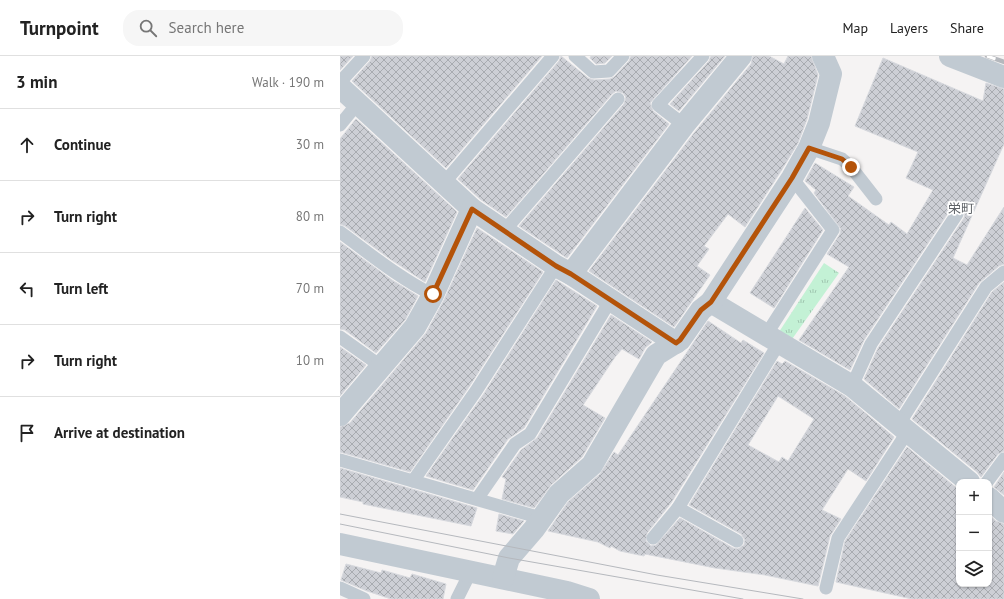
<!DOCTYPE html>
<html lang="en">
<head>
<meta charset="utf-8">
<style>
  :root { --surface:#fff; --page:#f6f6f6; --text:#222; --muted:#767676; --line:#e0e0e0 }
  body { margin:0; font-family:"PT Sans","Noto Sans JP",sans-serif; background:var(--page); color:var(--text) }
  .controls { position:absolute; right:12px; bottom:12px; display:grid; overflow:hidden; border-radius:8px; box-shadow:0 1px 3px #0004 }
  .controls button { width:36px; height:36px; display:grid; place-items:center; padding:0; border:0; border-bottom:1px solid var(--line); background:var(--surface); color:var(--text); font:20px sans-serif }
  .stop { position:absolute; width:12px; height:12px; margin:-9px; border:3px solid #b45309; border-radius:50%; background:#fff }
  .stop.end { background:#b45309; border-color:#fff; box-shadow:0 1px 4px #0008 }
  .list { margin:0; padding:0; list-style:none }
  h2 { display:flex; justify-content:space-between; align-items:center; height:52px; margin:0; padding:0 16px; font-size:17px }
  h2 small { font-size:13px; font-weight:400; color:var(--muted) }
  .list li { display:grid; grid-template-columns:26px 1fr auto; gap:12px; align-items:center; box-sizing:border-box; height:72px; padding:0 16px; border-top:1px solid var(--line) }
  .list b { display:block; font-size:15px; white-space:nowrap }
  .list em { font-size:13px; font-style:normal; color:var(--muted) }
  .icon { flex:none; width:22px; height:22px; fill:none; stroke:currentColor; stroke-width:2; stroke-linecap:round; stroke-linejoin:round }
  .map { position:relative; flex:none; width:664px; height:543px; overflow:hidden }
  header { display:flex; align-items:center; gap:24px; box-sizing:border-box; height:56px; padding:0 20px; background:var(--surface); border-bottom:1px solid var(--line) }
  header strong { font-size:19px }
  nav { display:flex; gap:22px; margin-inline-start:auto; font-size:14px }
  .search { width:280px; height:36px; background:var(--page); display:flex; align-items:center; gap:10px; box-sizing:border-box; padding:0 14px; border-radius:16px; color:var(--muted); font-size:15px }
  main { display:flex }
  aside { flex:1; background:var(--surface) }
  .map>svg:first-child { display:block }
</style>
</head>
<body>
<header>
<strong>Turnpoint</strong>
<div class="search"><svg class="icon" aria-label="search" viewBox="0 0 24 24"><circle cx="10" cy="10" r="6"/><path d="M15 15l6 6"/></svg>Search here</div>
<nav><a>Map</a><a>Layers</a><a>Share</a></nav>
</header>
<main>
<aside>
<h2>3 min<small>Walk · 190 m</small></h2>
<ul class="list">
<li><svg class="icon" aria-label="ahead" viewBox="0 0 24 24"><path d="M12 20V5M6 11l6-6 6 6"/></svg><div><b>Continue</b></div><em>30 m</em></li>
<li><svg class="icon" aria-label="right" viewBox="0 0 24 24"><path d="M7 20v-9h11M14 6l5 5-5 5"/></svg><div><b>Turn right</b></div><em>80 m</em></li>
<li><svg class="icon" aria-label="left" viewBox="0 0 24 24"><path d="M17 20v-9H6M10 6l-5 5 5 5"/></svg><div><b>Turn left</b></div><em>70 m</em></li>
<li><svg class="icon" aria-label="right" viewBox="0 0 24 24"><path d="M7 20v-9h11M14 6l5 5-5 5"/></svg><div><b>Turn right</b></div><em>10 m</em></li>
<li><svg class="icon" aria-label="arrive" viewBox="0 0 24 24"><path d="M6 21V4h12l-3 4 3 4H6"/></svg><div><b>Arrive at destination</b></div></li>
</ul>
</aside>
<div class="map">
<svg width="664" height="543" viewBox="0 0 664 543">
  <defs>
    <pattern id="park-tufts" width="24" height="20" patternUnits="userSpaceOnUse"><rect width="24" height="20" fill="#c3f1d5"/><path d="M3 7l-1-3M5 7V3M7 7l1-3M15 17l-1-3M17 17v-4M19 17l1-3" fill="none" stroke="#a0c6b0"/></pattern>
    <pattern id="building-cross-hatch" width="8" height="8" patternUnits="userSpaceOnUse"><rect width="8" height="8" fill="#cdcfd5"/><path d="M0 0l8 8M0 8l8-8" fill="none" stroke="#a8abb0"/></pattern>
  </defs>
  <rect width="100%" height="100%" fill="#f5f3f3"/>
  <path fill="url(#park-tufts)" d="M484,207L499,217L450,286L437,279Z"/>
  <g fill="url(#building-cross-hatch)" stroke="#d7d9de" fill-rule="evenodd">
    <path d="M0,0H13L0,14Z"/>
    <path d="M32,0H202L106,112L12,25L30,5Z"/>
    <path d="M221,0L248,22L254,24L270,23L274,21L289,5L291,0H352L310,47L313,55L329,68L227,202L179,170L284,48L286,41L283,37L276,35L272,38L166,161L140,143L118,123L219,5Z"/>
    <path d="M251,0H272L265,7L256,8L250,2Z"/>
    <path d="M371,0H385L339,55L330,48L369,5Z"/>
    <path d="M413,0H429L444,8L448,0H471L478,19L467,63L458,87L441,115L405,171L388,158L364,190L369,193L357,210L370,219L334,271L249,215L354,77L411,8Z"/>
    <path d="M543,2L643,45L646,27L664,33V88L613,202L627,209L664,151V208L659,210L639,227L559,353L524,323L538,292L624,162L625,158L622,152L617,150L610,154L524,284L510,314L459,284L509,211L487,198L500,178L501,173L474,137L476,134L465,125L475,107L514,131L508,140L549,169L551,166L567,178L593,134L566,122L578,96L515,70Z"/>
    <path d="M16,63L117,156L85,226L50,203L5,170L0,168V83Z"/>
    <path d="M465,152L483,174L434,252L410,237Z"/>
    <path d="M137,172L203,216L129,331L70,416L0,396V371L10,367L86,277L104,244Z"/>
    <path d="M0,186L52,224L78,240L65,264L36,297L5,274L0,273Z"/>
    <path d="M216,224L257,250L184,372L168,383L133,434L86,420L143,339Z"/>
    <path d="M664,226V395L658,398L641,421L637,416L572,363L652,236Z"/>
    <path d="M271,259L312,286L305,292L299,303L282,293L275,301L243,349L265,362L242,401L211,429L194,452L162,443L166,423L162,421L181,394L197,382Z"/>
    <path d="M368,265L401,287L403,284L424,297L331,447L307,477L306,485L311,490L316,489L340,462L393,492L398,493L404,489L405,484L401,478L349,449L437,305L442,308L445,305L505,340L554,381L526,425L508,413L482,454L501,463L490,480L478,530L425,519L375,512L305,498L304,500L280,495L271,490L270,492L258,486L208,475L228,446L260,418L274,396L278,399ZM438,340L474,363L448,405L442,401L439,406L408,389Z"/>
    <path d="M0,291L26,309L0,340Z"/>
    <path d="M567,391L619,434V528H649V459L656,465L664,468V543H572L496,526L505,485Z"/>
    <path d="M0,412L137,452L131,470L23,448V446L0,441Z"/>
    <path d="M664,416V439L654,431Z"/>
    <path d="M159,458L184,465L173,478L156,475Z"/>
    <path d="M6,508L41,517L42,514L70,522L72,518L106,528L103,543H51L27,535L1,524Z"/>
  </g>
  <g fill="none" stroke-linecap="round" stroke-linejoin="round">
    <g stroke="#c1cad2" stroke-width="13">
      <path d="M235,0L253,16L269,15L283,0"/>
      <path d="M0,26L24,0"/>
      <path d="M0,69L18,47"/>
      <path d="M344,69L318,49L363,0"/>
      <path d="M469,92L502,103L511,111L536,143"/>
      <path d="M103,128L213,0"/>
      <path d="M165,174L278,43"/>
      <path d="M0,176C30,198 59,222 93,239"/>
      <path d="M426,279L493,174L452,122"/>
      <path d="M0,281L42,311"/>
      <path d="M512,330L531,288L617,158"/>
      <path d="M559,368L646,231L664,216"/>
      <path d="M0,404L201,462"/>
      <path d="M73,425L136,335L216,210"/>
      <path d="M647,426L664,403"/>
      <path d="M137,443L175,388L190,378L270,245"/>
      <path d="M338,452L397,485"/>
      <path d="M313,482L338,452L439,287"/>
      <path d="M0,532L24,543"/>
      <path d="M486,532L498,482L568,375"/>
      <path d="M117,543L131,515"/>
    </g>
    <g stroke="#c1cad2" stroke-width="22">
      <path d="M610,0L664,21"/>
      <path d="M0,31L132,153L216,210L231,218L336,287"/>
      <path d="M231,218L344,69L401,0"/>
      <path d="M371,246L512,330L629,426"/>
      <path d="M0,359L75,271L93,239L132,153"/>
      <path d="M649,442L664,456"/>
      <path d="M0,488L227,536L249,543"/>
      <path d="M163,522L169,502L194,473L219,438L252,409L316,299L340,284L361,254L371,246L452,122L469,92L479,67L491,18L483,0"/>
    </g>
    <g stroke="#b5b8bd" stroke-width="1">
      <path d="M0,458L317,519L463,543"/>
      <path d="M0,468L169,502L403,543"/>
    </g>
    <defs>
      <path id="rail" d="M647,0L664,6"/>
    </defs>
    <use href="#rail" stroke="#b5b8bd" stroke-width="4.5"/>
    <use href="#rail" stroke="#fff" stroke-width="3" stroke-dasharray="9" stroke-linecap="butt"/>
  </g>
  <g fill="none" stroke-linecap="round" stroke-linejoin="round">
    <path stroke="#b45309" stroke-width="5" d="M93,238L132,153L216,210L231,218L336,287L340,284L361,254L371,246L452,122L469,92L502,103L511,111"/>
  </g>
  <g text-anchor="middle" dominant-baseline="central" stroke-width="3.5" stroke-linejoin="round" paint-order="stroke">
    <g font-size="13" fill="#5f6368" stroke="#fff">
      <text x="621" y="152">栄町</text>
    </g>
  </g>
</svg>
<div class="controls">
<button>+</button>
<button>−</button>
<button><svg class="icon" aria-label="layers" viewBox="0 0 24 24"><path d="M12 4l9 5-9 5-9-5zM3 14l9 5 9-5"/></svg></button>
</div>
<div class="stop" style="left:93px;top:238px"></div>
<div class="stop end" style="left:511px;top:111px"></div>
</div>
</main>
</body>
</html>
